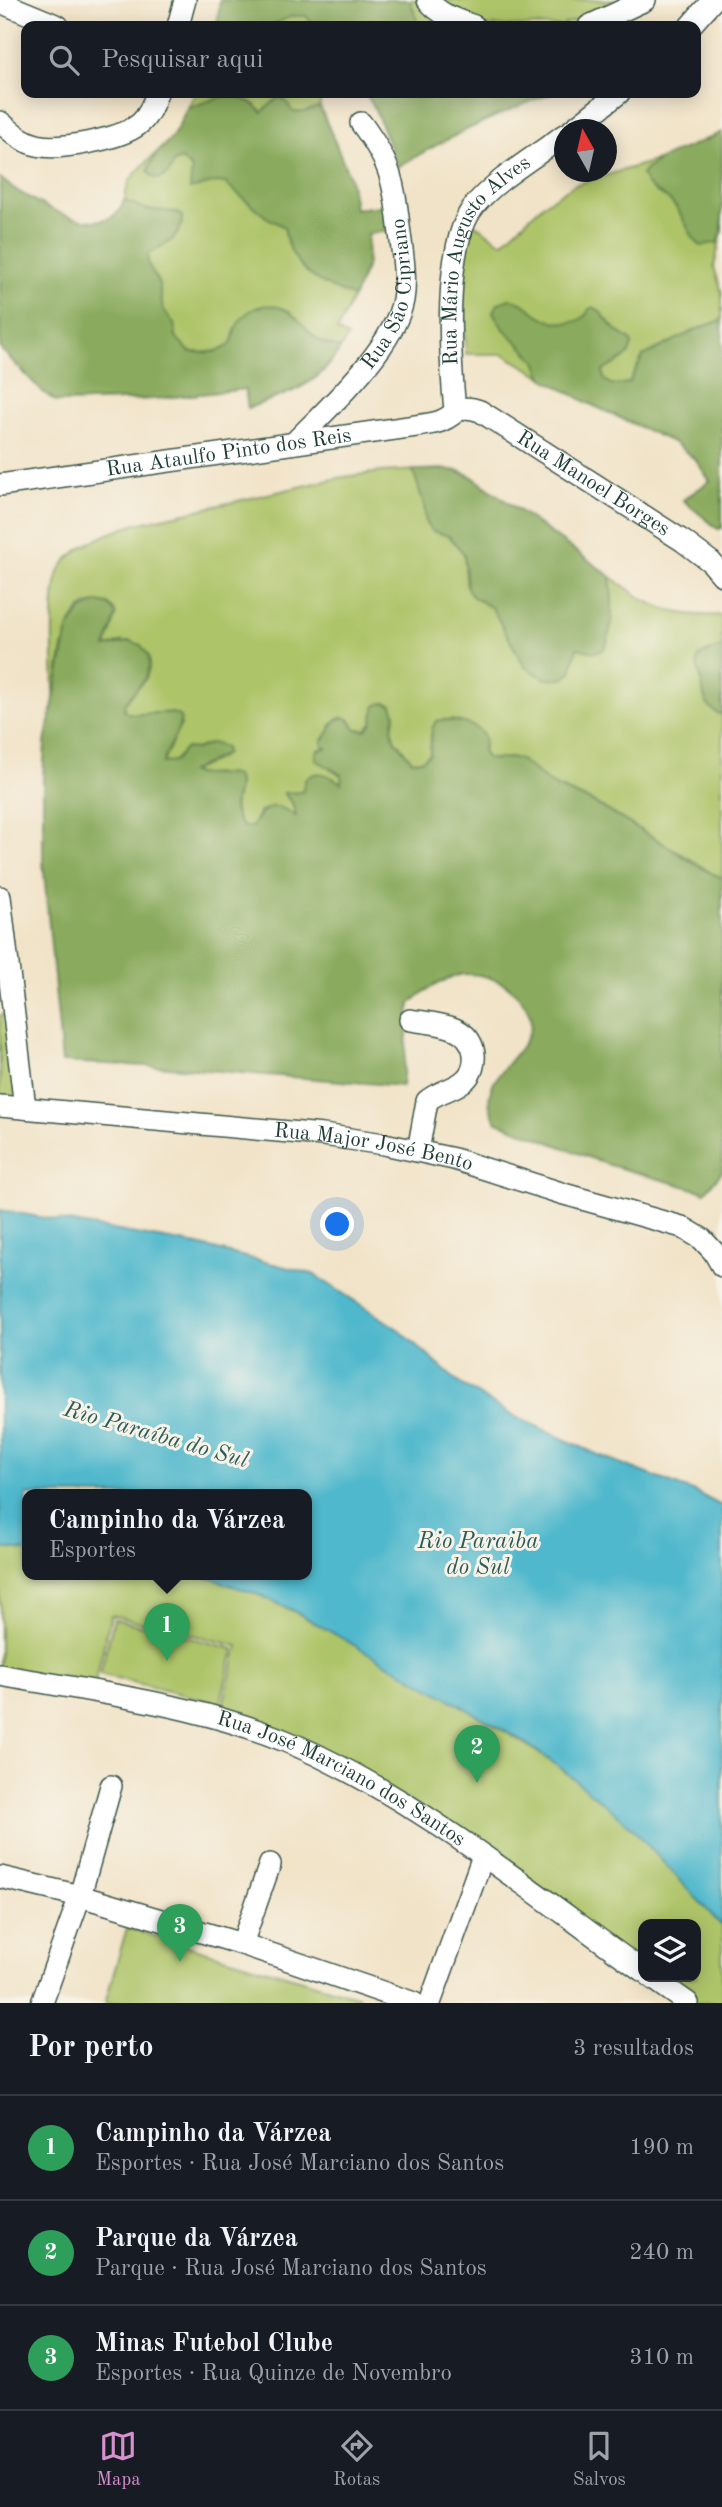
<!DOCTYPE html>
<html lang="pt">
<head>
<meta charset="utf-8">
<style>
  :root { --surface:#171b24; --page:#20242c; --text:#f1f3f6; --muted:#9ea1a6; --line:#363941; --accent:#d690ce }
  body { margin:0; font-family:"Old Standard TT",serif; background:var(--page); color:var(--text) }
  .controls { position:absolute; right:21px; bottom:21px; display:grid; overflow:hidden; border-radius:14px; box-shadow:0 4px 18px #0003 }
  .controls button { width:63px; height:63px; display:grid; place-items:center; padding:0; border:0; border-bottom:2px solid var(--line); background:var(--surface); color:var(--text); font:35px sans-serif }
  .compass { position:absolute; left:554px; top:119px; width:63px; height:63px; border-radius:50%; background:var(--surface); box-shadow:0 4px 18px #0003; rotate:352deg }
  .you { position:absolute; left:338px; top:1225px; width:24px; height:24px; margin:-18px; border:5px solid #fff; border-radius:50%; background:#1a73e8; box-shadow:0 0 0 10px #1a73e833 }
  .badge { display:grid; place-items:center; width:46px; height:46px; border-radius:50%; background:var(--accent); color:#fff; font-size:23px; font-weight:700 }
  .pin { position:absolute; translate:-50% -58px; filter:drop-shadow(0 2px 4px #0008) }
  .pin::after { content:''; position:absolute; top:37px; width:24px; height:21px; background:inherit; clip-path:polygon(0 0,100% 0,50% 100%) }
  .popup { position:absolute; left:22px; top:1489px; width:290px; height:91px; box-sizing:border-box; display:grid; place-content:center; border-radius:14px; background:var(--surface); filter:drop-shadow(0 2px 5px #0005); font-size:23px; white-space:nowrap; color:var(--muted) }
  .popup b { font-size:26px; color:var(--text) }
  .popup::after { content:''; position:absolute; left:50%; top:100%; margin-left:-14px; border:14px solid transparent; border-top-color:var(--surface) }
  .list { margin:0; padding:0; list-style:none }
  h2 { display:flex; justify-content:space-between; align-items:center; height:91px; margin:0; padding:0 28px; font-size:30px }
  h2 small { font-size:23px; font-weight:400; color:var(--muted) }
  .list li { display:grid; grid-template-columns:46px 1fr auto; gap:21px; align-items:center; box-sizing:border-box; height:105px; padding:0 28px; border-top:2px solid var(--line) }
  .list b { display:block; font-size:26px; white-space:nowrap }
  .list p { margin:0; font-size:23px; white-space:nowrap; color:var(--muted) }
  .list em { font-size:23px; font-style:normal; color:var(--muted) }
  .icon { flex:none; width:38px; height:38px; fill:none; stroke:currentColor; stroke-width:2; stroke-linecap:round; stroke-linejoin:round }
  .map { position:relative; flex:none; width:722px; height:2003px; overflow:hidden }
  .search { position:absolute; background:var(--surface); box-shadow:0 4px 18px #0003; left:21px; right:21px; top:21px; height:77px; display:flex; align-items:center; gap:18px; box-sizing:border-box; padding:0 24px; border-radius:14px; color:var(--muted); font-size:26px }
  .sheet { height:406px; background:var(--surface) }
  nav { display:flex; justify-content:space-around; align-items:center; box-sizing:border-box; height:98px; border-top:2px solid var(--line); background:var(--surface); font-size:19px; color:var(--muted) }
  nav a { display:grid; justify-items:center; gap:4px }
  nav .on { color:var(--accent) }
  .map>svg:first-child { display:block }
</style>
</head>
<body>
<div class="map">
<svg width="722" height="2003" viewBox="0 0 722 2003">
  <rect width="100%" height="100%" fill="#f7f3e8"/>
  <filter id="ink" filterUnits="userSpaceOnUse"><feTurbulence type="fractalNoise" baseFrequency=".0143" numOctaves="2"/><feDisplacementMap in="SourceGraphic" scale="14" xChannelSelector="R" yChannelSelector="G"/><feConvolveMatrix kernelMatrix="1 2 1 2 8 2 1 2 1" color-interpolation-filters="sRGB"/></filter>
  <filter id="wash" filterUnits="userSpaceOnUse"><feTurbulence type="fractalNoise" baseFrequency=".00686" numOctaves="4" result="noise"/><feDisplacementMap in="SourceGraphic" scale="28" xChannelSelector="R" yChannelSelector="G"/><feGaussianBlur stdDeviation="1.57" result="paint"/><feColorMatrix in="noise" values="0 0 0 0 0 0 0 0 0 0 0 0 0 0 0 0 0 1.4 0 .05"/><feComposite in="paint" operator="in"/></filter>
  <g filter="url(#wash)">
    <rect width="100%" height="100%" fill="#f1e3c7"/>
    <g fill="#aec469" stroke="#66804e" stroke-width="2">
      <path d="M220,0H640L613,10L564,24V26H217Z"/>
      <path d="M195,93H320V107L350,178L355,209L389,205L393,230L368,234L364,273L337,331L348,337C340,349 332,363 322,373C302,391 273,399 248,408L245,389L154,399L57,402L43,392L0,348V178C23,198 88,238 117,213C127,205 124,189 131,179C143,163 160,151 173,136C182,124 188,107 195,93Z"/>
      <path d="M722,132V231L714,267L722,293V528L718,529L683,500L710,481L696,460L675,443L588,403L503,354H466L462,264L473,223L502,243L544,204L574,185L664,158Z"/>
      <path d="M441,469L461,471L471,476L642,599C668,613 692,617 722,615V877H717L694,861L591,801L553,785L513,758L489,759L484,756L483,751L484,739C470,727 456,716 436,721L431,735L430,754L422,760L412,761L394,739L392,728L395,717L392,705C385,701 381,703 375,707L372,723L366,730L356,729L350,720L343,717L331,725L329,734L322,741L328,748L319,749L330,769L342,775L341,784C324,770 308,768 302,792L284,794L293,805L296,817C283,808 275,807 260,811L252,827H243C232,814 233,801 239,786L190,772L223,756L212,743L196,749L186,748L174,761L163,764L170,742L181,725L176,714C160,709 136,719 124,711L122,641L106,648L115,611L108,604C103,604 96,603 91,604C63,609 58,677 54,700C54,672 48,586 62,566C77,544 112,532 136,524L343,477L381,472Z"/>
      <path d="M11,1014L17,1103H0V1015Z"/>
      <path d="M0,1548L27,1551V1575H200C267,1592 323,1627 382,1661C456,1703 531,1742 597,1796C643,1835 682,1882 722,1926V2003H690L654,1977H696V1924H643V1969L404,1799L220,1717L238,1646L111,1615L95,1683L0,1669Z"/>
      <path d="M114,1619L234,1649L220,1704L100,1674Z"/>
      <path d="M127,1928L359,1997L357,2003H105Z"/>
    </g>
    <g fill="#8aaa5d" stroke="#547448" stroke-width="2">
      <path d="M220,0H410L419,26H315L306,16H292L270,26H217Z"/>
      <path d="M365,93H553C498,113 448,137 398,167L374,107Z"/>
      <path d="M224,96C240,96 251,100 262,112L279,97L285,100L293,112H304L320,107L350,178L355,209L389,205L393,230L368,234L367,265L354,297C316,282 291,270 284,227L266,217L225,183L217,182L190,189L192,169L181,159L174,162C170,175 158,187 148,171C152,155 165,147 174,134C179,126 183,117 187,108Z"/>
      <path d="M722,132V231L719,242L701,246C688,236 685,217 674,205C662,191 649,194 642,175C654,155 701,145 722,132Z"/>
      <path d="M0,178C22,197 110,250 124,200L145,209L176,212L182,216C183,238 165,245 148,254V264L159,284L163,309L174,324L176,337L190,352C202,353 222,354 231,343C233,340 234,332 236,328C242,313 258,303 274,306C296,310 301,326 316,338C322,344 333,346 341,348C315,386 290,392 248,408L245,389L154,399L57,402L43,392L0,348Z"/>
      <path d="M509,299C526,301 534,315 549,320C563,324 584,325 589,309L594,307C603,313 607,321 614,328C620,334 627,336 632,342C632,360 615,362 603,371L604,379L612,385L629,383L643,356L697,329L722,320V528L718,529L683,500L710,481L696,460L675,443L588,403L543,378L536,361L502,327L493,312L499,303Z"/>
      <path d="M413,470H452L471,476L610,576C613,594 614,634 603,650L594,652L577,648L571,672L563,679H546L525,667L492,608L473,597L467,588L464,554L449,536L432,531L426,524L424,505Z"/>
      <path d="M97,602L108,604L116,615L106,647L130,641L141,645L148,655L150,664L146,678L125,703L124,711C139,720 161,707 180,716C184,726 166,750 163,763L174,761L186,748L196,749L212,743L225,747L226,754L190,772C207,779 222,770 236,776C244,793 223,805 243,827H252C263,805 274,800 296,816L293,804L284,793L302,792L306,778C320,769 329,775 341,783L342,775L316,760V751L326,748L323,746L322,741C332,732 331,716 347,718L356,729L366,730L372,723L375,707C380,702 385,702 392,705L395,713L392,728L394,739L412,761L422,760L430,754L432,729L436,721C449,718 480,723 484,738C486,745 479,753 487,758C496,763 509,755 518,759C531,765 541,778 553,785C565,792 580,796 592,802C616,814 638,830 662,843C674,850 712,877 722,877V1172L705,1192L606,1164L497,1122C462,1072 558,1049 523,1002C516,993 509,985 498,981C487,976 468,971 456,976C439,982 422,991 410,1004L402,1086L169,1067L62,1062L43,862V777L45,743L68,629L81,611Z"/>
      <path d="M722,646V715C703,708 704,695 701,678C699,669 695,666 699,656Z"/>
    </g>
    <path fill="#4fb8cc" stroke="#377a80" stroke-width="2" d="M0,1210L198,1245L313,1274L398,1329L459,1383L510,1414L596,1454L697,1493L722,1506V1926L628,1824L562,1769L523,1741L294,1611L260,1595L200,1575H307V1495H27V1551L0,1548Z"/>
  </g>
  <g filter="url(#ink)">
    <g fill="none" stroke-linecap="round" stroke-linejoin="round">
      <defs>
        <g id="minor">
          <path d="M428,0C439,15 457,20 474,26"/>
          <path d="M0,2L58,26"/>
          <path d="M178,26L185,0"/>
          <path d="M589,26L645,0"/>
          <path d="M690,26L713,0"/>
          <path d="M0,122C11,131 22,142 37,145C58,151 120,139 138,125C148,118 153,104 157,93"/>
          <path d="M572,130L619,93"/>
          <path id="s1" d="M455,411C450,360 442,244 475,205C495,180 538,155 564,135"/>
          <path id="s2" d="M294,443C328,408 394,348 403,300C407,277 402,250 399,226C394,179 389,161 361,123"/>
          <path id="s3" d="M0,485L423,425C429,424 436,423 441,421C458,414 458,403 480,411L683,541L711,562L722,575"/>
          <path d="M0,897L25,1108"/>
          <path d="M410,1020C434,1024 470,1023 474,1054C475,1063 472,1073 466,1079C455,1090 438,1091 427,1101L418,1151"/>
          <path id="s4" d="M0,1106L323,1135L384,1144L454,1159L564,1194L682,1227L702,1239L714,1252L722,1266"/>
          <path id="s5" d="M0,1675C106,1694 219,1707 317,1755C434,1812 538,1896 643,1971"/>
          <path d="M0,1877L80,1896L242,1944L414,2003"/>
          <path d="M242,1944L270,1864"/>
          <path d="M651,1977L688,2003"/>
          <path d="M42,2003L80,1896L111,1786"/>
          <path d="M430,2003L483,1856"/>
        </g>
      </defs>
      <use href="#minor" stroke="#3e564a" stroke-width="24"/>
      <use href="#minor" stroke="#fff" stroke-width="21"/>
    </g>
  </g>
  <g text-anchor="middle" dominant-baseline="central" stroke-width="6" stroke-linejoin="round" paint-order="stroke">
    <g font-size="21" fill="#1f3d34" stroke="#f7f3e8">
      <text stroke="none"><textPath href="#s1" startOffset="163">Rua Mário Augusto Alves</textPath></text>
      <text stroke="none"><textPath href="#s2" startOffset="184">Rua São Cipriano</textPath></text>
      <text stroke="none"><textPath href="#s3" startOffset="231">Rua Ataulfo Pinto dos Reis</textPath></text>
      <text stroke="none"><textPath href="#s3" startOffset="623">Rua Manoel Borges</textPath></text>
      <text stroke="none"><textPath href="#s4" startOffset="376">Rua Major José Bento</textPath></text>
      <text stroke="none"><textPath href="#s5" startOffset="360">Rua José Marciano dos Santos</textPath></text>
    </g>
    <g font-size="23" font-style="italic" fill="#2b5c5a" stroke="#f7f3e8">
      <text transform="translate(156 1435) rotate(16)">Rio Paraíba do Sul</text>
      <text x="478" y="1541">Rio Paraiba<tspan x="478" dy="26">do Sul</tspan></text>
    </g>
  </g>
</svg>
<div class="controls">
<button><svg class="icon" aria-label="layers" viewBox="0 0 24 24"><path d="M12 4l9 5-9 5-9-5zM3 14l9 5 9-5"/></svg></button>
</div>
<svg class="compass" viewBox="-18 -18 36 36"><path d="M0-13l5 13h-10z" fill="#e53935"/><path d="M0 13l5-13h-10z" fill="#9ea1a6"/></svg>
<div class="you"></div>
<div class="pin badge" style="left:167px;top:1661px;background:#2e9e5b">1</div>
<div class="popup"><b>Campinho da Várzea</b>Esportes</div>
<div class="pin badge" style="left:477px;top:1783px;background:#2e9e5b">2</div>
<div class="pin badge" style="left:180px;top:1962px;background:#2e9e5b">3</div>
<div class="search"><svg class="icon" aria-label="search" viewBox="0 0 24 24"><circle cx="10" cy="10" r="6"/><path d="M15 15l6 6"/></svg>Pesquisar aqui</div>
</div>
<section class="sheet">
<h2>Por perto<small>3 resultados</small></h2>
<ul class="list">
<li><span class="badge" style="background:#2e9e5b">1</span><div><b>Campinho da Várzea</b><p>Esportes · Rua José Marciano dos Santos</p></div><em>190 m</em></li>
<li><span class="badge" style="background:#2e9e5b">2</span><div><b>Parque da Várzea</b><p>Parque · Rua José Marciano dos Santos</p></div><em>240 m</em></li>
<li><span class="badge" style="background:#2e9e5b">3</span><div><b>Minas Futebol Clube</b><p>Esportes · Rua Quinze de Novembro</p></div><em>310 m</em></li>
</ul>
</section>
<nav>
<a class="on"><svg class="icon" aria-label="map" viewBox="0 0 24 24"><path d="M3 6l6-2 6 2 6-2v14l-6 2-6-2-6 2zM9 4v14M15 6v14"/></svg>Mapa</a>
<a><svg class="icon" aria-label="directions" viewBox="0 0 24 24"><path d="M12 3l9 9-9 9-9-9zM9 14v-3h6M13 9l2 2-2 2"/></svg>Rotas</a>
<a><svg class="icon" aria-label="saved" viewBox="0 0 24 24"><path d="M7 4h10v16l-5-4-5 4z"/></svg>Salvos</a>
</nav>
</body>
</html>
